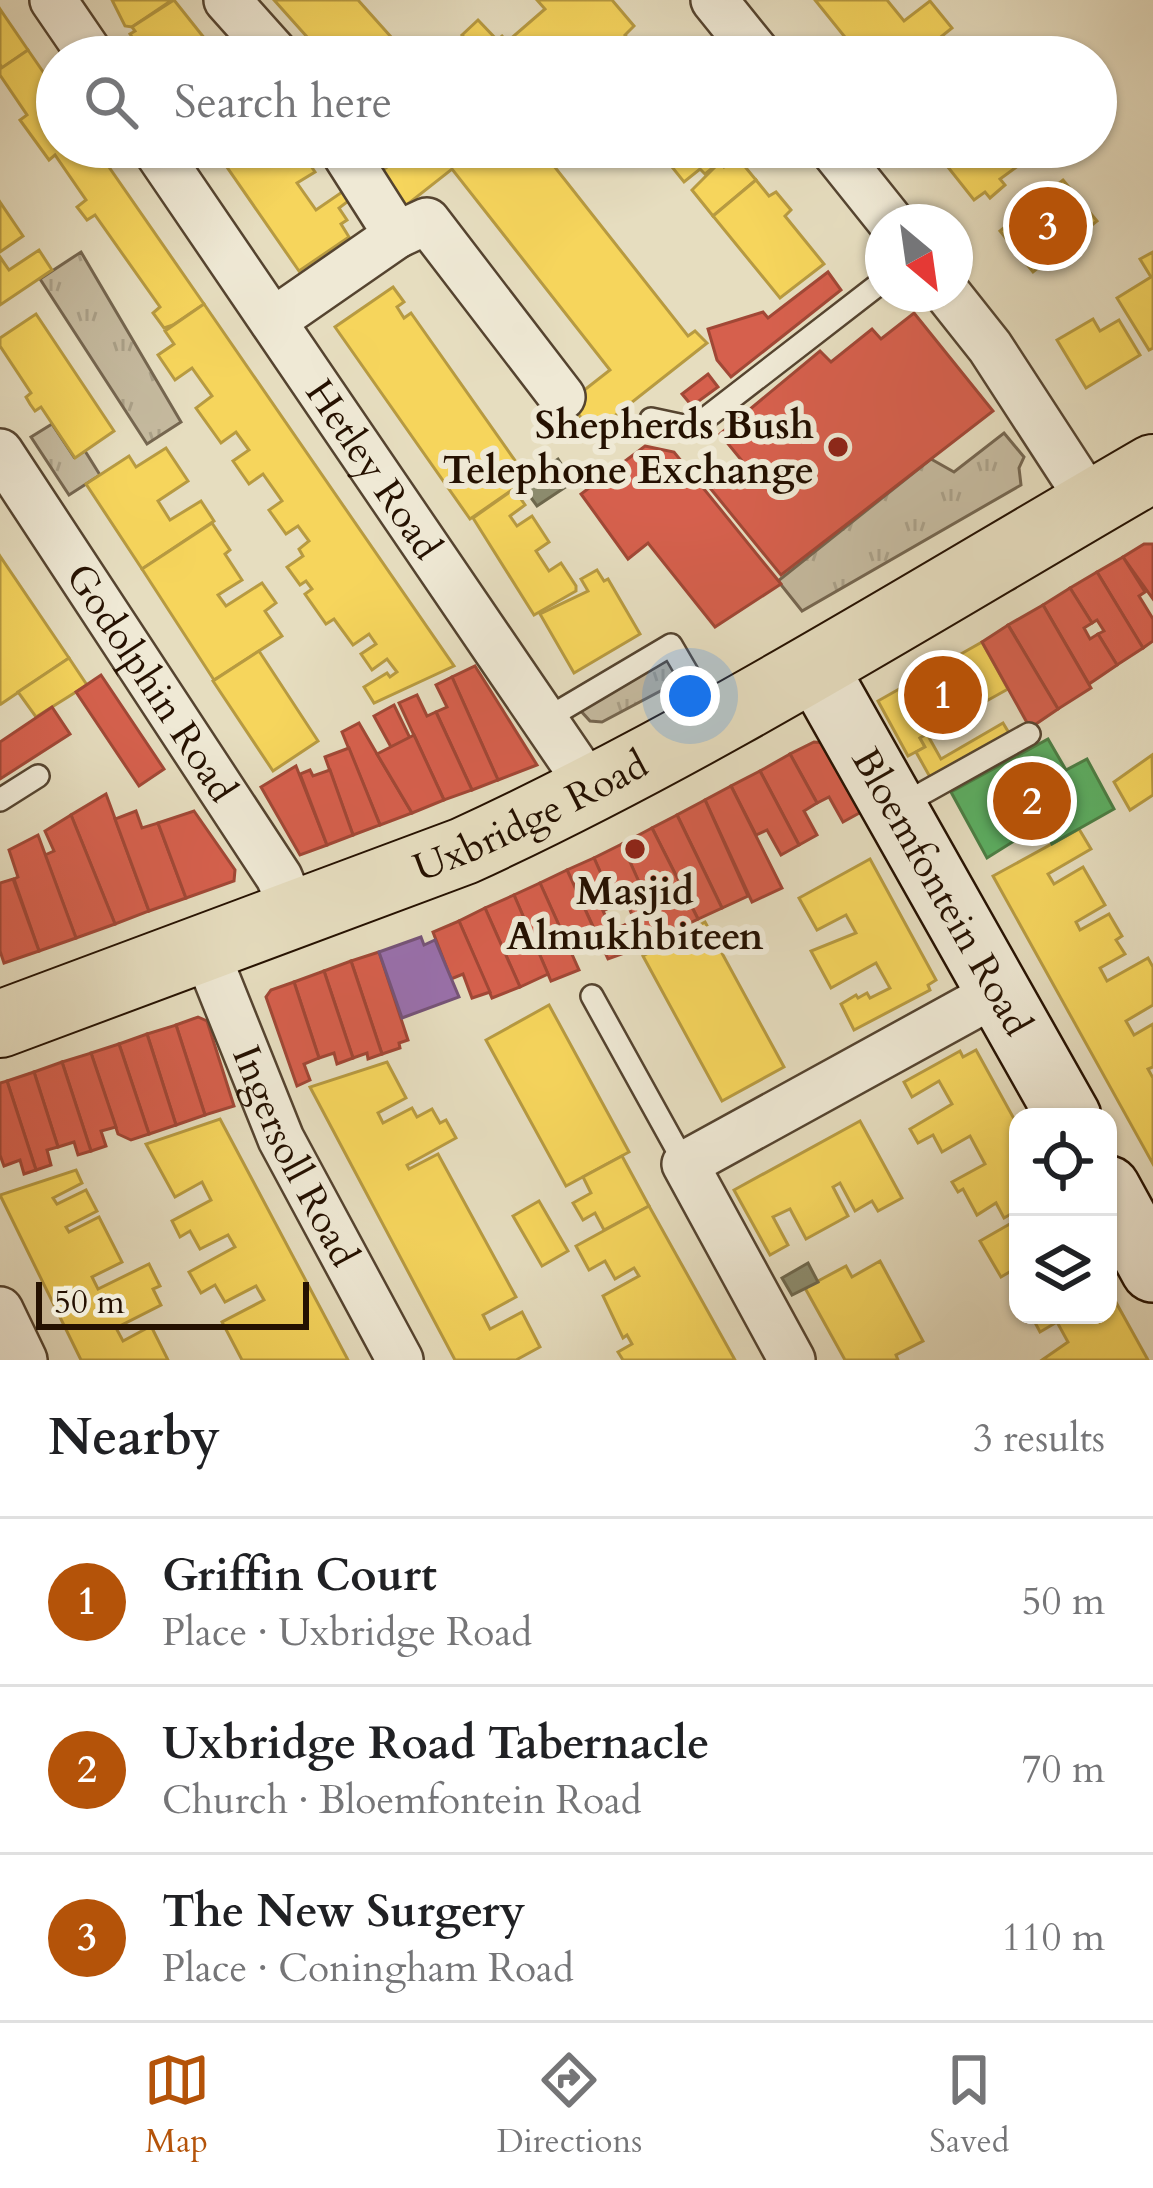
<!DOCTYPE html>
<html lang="en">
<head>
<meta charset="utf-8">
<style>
  :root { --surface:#fff; --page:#f6f6f6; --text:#202124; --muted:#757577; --line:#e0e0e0; --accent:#b45309 }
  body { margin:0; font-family:Cardo,serif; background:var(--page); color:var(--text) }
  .controls { position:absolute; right:36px; bottom:36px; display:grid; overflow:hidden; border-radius:24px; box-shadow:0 3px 9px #0004 }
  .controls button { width:108px; height:108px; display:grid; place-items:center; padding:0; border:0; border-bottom:3px solid var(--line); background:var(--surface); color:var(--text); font:60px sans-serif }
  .compass { position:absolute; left:865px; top:204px; width:108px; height:108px; border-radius:50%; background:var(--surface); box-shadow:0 3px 9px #0004; rotate:151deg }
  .scale { position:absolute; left:36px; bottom:30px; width:273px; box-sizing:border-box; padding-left:12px; border:6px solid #251101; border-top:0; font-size:33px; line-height:42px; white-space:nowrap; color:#251101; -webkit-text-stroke:9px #efe9d5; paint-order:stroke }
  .you { position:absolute; left:690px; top:696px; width:42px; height:42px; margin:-30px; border:9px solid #fff; border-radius:50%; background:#1a73e8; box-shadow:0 0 0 18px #1a73e833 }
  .badge { display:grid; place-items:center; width:78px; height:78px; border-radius:50%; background:var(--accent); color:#fff; font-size:39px; font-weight:700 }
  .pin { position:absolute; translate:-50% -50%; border:6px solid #fff; box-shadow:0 3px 12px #0006 }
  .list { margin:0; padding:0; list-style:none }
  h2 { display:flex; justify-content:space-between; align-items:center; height:156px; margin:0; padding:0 48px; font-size:51px }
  h2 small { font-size:39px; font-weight:400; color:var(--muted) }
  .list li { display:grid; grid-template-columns:78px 1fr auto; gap:36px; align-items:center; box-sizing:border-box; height:168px; padding:0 48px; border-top:3px solid var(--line) }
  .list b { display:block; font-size:45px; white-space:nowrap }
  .list p { margin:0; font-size:39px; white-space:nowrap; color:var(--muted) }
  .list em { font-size:39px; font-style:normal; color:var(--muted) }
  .icon { flex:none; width:66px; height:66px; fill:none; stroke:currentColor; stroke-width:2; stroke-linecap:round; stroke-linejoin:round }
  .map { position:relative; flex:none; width:1153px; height:1360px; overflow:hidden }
  .search { position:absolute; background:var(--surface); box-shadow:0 3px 9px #0004; left:36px; right:36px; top:36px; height:132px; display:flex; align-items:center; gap:30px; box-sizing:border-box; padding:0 42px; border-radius:66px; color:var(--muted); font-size:45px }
  .sheet { height:660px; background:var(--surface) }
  nav { display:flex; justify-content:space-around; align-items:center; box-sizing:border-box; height:168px; border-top:3px solid var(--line); background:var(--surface); font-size:33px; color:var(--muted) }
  nav a { display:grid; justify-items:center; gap:6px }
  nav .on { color:var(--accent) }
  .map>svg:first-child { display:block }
</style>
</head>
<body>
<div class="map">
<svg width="1153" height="1360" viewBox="0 0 1153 1360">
  <defs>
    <pattern id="grass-tufts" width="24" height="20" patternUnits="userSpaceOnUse" patternTransform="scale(3)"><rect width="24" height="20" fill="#c5ba9f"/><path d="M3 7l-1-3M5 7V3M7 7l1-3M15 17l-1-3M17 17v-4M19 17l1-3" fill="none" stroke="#a99f87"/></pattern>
  </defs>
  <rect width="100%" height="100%" fill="#e6ddbf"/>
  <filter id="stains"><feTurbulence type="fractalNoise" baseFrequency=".00167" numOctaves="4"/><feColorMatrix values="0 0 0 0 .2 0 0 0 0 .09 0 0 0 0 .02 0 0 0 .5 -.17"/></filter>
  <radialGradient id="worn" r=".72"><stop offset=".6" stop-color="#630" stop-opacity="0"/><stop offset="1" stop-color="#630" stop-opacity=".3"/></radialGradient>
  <g fill="url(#grass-tufts)" stroke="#756650" stroke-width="3">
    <path d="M81,252L181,422L147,444L40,279Z"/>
    <path d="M52,424L74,457L85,451L100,475L69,495L31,437Z"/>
    <path d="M1004,433L1024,457L1019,468L1021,485L802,611L778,581L931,459L954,472Z"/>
    <path d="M669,659L683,679L602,722L590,721L580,710Z"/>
  </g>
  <g fill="#f6d55c" stroke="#b79a41" stroke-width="3">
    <path d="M112,0H172L132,27L125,26Z"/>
    <path d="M174,0L209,44L190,57H152L145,46L141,50L130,34L135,31L132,27Z"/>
    <path d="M274,0H358L409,57H325Z"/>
    <path d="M537,0H612L634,26L625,35L629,40L601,57H584L574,46L561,57H524L509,40L545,9Z"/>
    <path d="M815,0H887L904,21L930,1L952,28L916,57H861Z"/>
    <path d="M0,9L28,50L2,68L0,64Z"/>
    <path d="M478,20L497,40L480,55L462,35Z"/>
    <path d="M502,36L520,57H487L483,52Z"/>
    <path d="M643,38L659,57H615V52L629,40L633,45Z"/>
    <path d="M28,50L57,92V147H95L204,304L173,325L164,328L153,313L160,307L95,215L87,220L77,207L86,200L55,155L49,160L20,120L27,115L0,75V69Z"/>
    <path d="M213,147H270L275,155L286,147H298L315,172L297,183L316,210L345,190L351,199L339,208L347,220L341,224L349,237L299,271Z"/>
    <path d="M392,147H539L688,336L695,331L707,343L593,433L569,402L610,370L452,169L404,207L378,174L400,157Z"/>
    <path d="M656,147H727L716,156L720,162L705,174L700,169L684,182Z"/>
    <path d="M932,147H1002L1004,151L1023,147L1030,157L1000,179L1005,185L990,198L985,192L974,200Z"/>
    <path d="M737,157L756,180L713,216L692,190L720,162L724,167Z"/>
    <path d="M756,180L769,196L776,192L791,210L785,216L824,264L780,298L713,216Z"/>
    <path d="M1063,180L1097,221L1033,272L1000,231Z"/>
    <path d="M0,202L23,236L0,252Z"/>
    <path d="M39,250L52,270L0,305V257L9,270Z"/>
    <path d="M1153,252V348L1149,350L1117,298L1151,277L1140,259Z"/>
    <path d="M393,287L404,302L397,307L404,318L411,313L528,479L470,519L335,327Z"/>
    <path d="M204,304L454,666L374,703L364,687L387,673L390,677L397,672L387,659L372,670L361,654L376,644L369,634L353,645L334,619L326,624L305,594L312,589L306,581L300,585L287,567L303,556L299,549L309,541L298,526L286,534L269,510L282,501L263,474L249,484L233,461L249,450L236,432L221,443L196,408L212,396L192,368L175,380L158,355L174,344L165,331Z"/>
    <path d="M36,314L114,431L75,458L41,407L35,411L30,404L26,397L31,393L0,346V338Z"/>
    <path d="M1093,319L1100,331L1119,320L1140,355L1086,388L1057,340Z"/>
    <path d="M166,448L188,481L158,501L170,520L201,501L214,521L142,569L86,484L129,456L136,467Z"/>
    <path d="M514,489L525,505L510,516L517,526L532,516L549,542L536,551L549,571L561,563L576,586V591L534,615L473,518Z"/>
    <path d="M212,523L230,550L225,554L242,580L218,595L226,606L262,583L276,603L265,611L282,636L214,680L142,569Z"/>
    <path d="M0,556L69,658L1,704L0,702Z"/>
    <path d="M597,570L604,581L608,579L640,634L574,673L540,614L588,591L581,579Z"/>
    <path d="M982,642L1008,689L920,738L925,747L908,756L878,701Z"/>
    <path d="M259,651L318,741L273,771L213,681Z"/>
    <path d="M69,658L87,685L36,717L18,692Z"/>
    <path d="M1003,723L1009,733L930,777L916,752L925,747L920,738L927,734L941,759Z"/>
    <path d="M1152,755L1153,795L1130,810L1114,782Z"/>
    <path d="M1079,829L1091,849L1048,874L1054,884L1083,867L1105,905L1076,922L1080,930L1109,914L1122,936L1116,940L1125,954L1100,968L1107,981L1148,958L1153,967V1005L1126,1021L1134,1035L1153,1024V1067L1148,1069L1153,1078V1164L993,876Z"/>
    <path d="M870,859L936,980L928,985L930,990L854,1030L841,1004L856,995L858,998L867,993L870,998L890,988L876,963L831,988L811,951L856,933L846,915L817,930L799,898Z"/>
    <path d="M705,922L784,1067L722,1101L643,956Z"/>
    <path d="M549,1005L629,1152L566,1186L486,1040Z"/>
    <path d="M976,1050L1018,1126V1267L1001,1277L980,1241L1015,1221L1011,1214L1004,1218L996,1203L977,1215L963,1189L958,1192L952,1182L985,1164L970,1136L942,1152L933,1135L918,1143L910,1129L952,1104L939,1081L912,1097L904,1082L960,1051L963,1057Z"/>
    <path d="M387,1062L406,1098L378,1113L383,1123L412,1108L417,1117L432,1109L440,1123L446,1120L456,1138L407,1165L409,1169L438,1154L516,1297L483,1315L490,1329L522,1312L540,1347L516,1360H455L310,1087Z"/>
    <path d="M220,1119L348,1360H242L222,1322L264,1300L256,1286L225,1302L215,1285L201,1293L189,1272L235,1247L228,1235L200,1249L190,1231L180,1237L172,1221L211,1200L202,1182L175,1197L146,1144Z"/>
    <path d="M860,1121L902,1198L878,1211L872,1201L855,1211L840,1183L833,1187L848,1216L806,1239L790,1209L773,1217L788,1245L770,1255L734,1190Z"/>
    <path d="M622,1156L649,1206L604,1230L595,1213L583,1220L573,1203L591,1193L583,1177Z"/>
    <path d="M76,1170L82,1183L53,1198L57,1204L86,1190L97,1211L66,1227L69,1232L99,1217L122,1262L92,1277L98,1289L149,1264L160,1286L153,1289L161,1305L116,1328L123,1341L151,1326L168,1360H81L0,1195Z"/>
    <path d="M539,1201L568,1251L542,1266L513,1216Z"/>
    <path d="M649,1206L735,1360H623L618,1352L632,1344L627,1335L623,1338L603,1296L639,1276L634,1268L615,1279L605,1261L589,1270L576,1246Z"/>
    <path d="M880,1261L923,1341L896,1355L898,1360H845L805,1288L846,1266L852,1277Z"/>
    <path d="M1108,1288L1148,1360H1042L1068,1342L1057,1322L1040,1332L1031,1315H1108Z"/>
  </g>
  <g fill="#d6604d" stroke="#a14836" stroke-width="3">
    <path d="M828,272L841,290L731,377L717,360L708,329L763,312L768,318Z"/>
    <path d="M914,313L993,411L781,575L710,488L743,462L720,434L820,351L831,362L872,329L881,339Z"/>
    <path d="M708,374L718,387L692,406L682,394Z"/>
    <path d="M645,446L674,452L781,584L715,627L648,543L628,559L581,494Z"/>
    <path d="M1144,544H1153V599L1123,557Z"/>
    <path d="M1123,557L1145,592L1139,596L1153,619V641L1143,648L1097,572Z"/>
    <path d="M1097,572L1143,648L1117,665L1098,634L1104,631L1097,620L1092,623L1070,588Z"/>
    <path d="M1070,588L1092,623L1084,628L1090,639L1098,634L1117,665L1089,684L1043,605Z"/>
    <path d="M1043,605L1091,688L1058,709L1008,625Z"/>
    <path d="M1008,625L1058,709L1030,728L982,642Z"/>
    <path d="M475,666L502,709L537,765L498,780L452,677Z"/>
    <path d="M101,675L164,769L139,786L76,692Z"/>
    <path d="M452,677L498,780L472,790L436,712L447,707L436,685Z"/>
    <path d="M417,695L427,716L436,712L472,790L444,800L399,703Z"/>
    <path d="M394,705L410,738L391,747L374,716Z"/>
    <path d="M52,707L70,734L0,779V742Z"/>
    <path d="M359,723L377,754L412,813L380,825L342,732Z"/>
    <path d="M414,735L444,800L412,813L377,754Z"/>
    <path d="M814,742L825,743L863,811L843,822L829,797L817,803L790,754Z"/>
    <path d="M349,748L380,825L353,835L325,757Z"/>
    <path d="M790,754L817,803L804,811L817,835L799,845L760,771Z"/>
    <path d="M296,766L327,845L300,855L261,787Z"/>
    <path d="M310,770L313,776L330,770L353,835L327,845L300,774Z"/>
    <path d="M760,771L799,845L781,855L767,830L756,835L731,786Z"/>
    <path d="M731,786L782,888L752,902L705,800Z"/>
    <path d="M106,794L149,911L115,924L71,815Z"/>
    <path d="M705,800L748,896L722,908L677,815Z"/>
    <path d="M136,811L142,828L158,823L186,898L149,911L115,819Z"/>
    <path d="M194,811L235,870L234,881L186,898L158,823Z"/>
    <path d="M71,815L115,924L76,938L45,855L54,851L45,831Z"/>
    <path d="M677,815L722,908L698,919L652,828Z"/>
    <path d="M652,828L698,919L663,936L622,844Z"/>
    <path d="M38,835L76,938L39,951L14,879L18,877L9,850Z"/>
    <path d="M622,844L663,936L636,949L625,925L634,920L626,900L615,905L594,858Z"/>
    <path d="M594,858L615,905L603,911L612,930L625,925L636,949L608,959L567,870Z"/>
    <path d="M567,870L598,938L570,950L540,883Z"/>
    <path d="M13,879L39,951L4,963L0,951V883Z"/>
    <path d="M540,883L579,970L551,981L514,895Z"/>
    <path d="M514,895L548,974L520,987L485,908Z"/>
    <path d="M485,908L520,987L492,998L459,921Z"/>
    <path d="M459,921L490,992L472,998L463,974L451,979L433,932Z"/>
    <path d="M379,952L408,1040L399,1043L400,1048L382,1054L351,961Z"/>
    <path d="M351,961L382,1054L368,1059L367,1053L353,1058L324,971Z"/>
    <path d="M324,971L353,1058L337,1064L334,1053L319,1058L294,982Z"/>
    <path d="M294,982L319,1058L304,1064L310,1080L297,1086L266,997L271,990Z"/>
    <path d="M198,1017L207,1021L234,1106L205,1115L176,1025Z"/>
    <path d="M176,1025L205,1115L176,1125L147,1034Z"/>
    <path d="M147,1034L176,1125L149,1134L119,1044Z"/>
    <path d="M119,1044L149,1134L131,1140L118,1134L91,1053Z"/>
    <path d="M91,1053L116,1127L101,1131L106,1146L91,1151L62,1062Z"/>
    <path d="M62,1062L91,1151L78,1155L74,1142L58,1147L34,1072Z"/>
    <path d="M34,1072L58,1147L47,1150L51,1165L36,1170L7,1081Z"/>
    <path d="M7,1081L36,1170L24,1174L20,1160L4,1166L0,1155V1083Z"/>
  </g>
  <path fill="#9970ab" stroke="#765478" stroke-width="3" d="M421,937L424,945L435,940L459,997L402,1018L379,952Z"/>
  <path fill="#5aae61" stroke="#4a7f44" stroke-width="3" d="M1048,739L1066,770L1087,759L1114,809L1052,844L1041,824L987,858L951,792Z"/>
  <g fill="#8c8c6e" stroke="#6d674d" stroke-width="3">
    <path d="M558,459L573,482L537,506L521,484Z"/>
    <path d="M808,1263L818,1282L792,1295L782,1278Z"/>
  </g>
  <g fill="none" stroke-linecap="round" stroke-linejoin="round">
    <defs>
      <g id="lane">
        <path d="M651,419L693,428L883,281"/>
        <path d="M546,719L671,645L713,717"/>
        <path d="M0,800L38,776"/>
        <path d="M898,807L1029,734"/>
        <path d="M592,996L685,1164"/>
      </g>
      <g id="street">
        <path d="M53,0L92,57"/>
        <path d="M227,0L278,57"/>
        <path d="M714,0L760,57"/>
        <path id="s1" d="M154,147L592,790"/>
        <path d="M831,147L891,222"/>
        <path d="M397,235L427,221L562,397"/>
        <path d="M948,294L990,347L1092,504"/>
        <path d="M273,321L397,235L341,147"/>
        <path id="s2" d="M0,452L279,877L295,915"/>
        <path id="s3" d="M204,947L281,1139L400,1360"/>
        <path d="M0,1310L24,1360"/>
        <path d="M792,1360L685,1164L1000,991"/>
      </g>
      <g id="secondary">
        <path id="s4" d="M815,667L1069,1117"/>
        <path d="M1108,1188L1153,1270"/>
      </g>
      <g id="primary">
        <path id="s5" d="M0,1024L464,851C703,741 925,600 1153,468"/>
      </g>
    </defs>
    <use href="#lane" stroke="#554430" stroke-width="26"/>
    <use href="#street" stroke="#554430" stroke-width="50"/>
    <use href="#secondary" stroke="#251101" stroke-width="68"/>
    <use href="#primary" stroke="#251101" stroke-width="70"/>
    <use href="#lane" stroke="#efe9d5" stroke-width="21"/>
    <use href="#street" stroke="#efe9d5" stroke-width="45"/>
    <use href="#secondary" stroke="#efe9d5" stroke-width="63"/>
    <use href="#primary" stroke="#e6ddbf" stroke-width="66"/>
  </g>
  <g fill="#8f2418" stroke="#efe9d5" stroke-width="4.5">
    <circle cx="838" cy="447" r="12"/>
    <circle cx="635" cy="849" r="12"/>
  </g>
  <g text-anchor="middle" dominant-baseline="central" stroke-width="12" stroke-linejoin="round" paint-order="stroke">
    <g font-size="39" font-weight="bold" fill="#251101" stroke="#efe9d5" text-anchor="end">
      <text x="814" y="425">Shepherds Bush<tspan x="814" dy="45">Telephone Exchange</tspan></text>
      <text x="635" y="891" text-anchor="middle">Masjid<tspan x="635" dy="45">Almukhbiteen</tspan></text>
    </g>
    <g font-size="39" fill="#251101" stroke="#efe9d5">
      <text stroke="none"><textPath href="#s1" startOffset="390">Hetley Road</textPath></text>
      <text stroke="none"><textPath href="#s2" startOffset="276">Godolphin Road</textPath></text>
      <text stroke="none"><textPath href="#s5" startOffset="570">Uxbridge Road</textPath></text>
      <text stroke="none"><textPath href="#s4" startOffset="258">Bloemfontein Road</textPath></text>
      <text stroke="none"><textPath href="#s3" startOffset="228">Ingersoll Road</textPath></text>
    </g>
  </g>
  <rect width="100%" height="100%" filter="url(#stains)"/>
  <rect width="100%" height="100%" fill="url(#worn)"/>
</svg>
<div class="controls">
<button><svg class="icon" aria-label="locate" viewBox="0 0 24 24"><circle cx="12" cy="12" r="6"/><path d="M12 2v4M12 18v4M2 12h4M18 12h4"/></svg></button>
<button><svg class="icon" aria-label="layers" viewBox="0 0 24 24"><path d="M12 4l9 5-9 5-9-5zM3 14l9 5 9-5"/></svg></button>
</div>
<svg class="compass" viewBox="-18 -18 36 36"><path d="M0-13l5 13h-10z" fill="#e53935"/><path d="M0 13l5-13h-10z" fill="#757577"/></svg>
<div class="scale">50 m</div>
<div class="you"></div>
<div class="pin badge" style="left:943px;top:695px">1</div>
<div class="pin badge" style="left:1032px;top:801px">2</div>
<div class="pin badge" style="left:1048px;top:226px">3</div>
<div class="search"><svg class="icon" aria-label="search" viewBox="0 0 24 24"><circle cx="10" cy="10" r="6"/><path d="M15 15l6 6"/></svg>Search here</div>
</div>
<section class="sheet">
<h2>Nearby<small>3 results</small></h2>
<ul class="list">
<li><span class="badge">1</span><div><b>Griffin Court</b><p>Place · Uxbridge Road</p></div><em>50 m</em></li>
<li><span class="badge">2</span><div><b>Uxbridge Road Tabernacle</b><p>Church · Bloemfontein Road</p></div><em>70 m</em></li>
<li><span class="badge">3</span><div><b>The New Surgery</b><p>Place · Coningham Road</p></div><em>110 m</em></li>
</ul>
</section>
<nav>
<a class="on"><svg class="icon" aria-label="map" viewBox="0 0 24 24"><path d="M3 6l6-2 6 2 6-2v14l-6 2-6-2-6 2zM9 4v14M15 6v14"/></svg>Map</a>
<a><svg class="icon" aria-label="directions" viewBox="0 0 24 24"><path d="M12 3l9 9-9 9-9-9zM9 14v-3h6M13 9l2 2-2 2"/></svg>Directions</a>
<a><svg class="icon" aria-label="saved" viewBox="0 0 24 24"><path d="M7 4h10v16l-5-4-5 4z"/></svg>Saved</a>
</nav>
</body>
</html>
